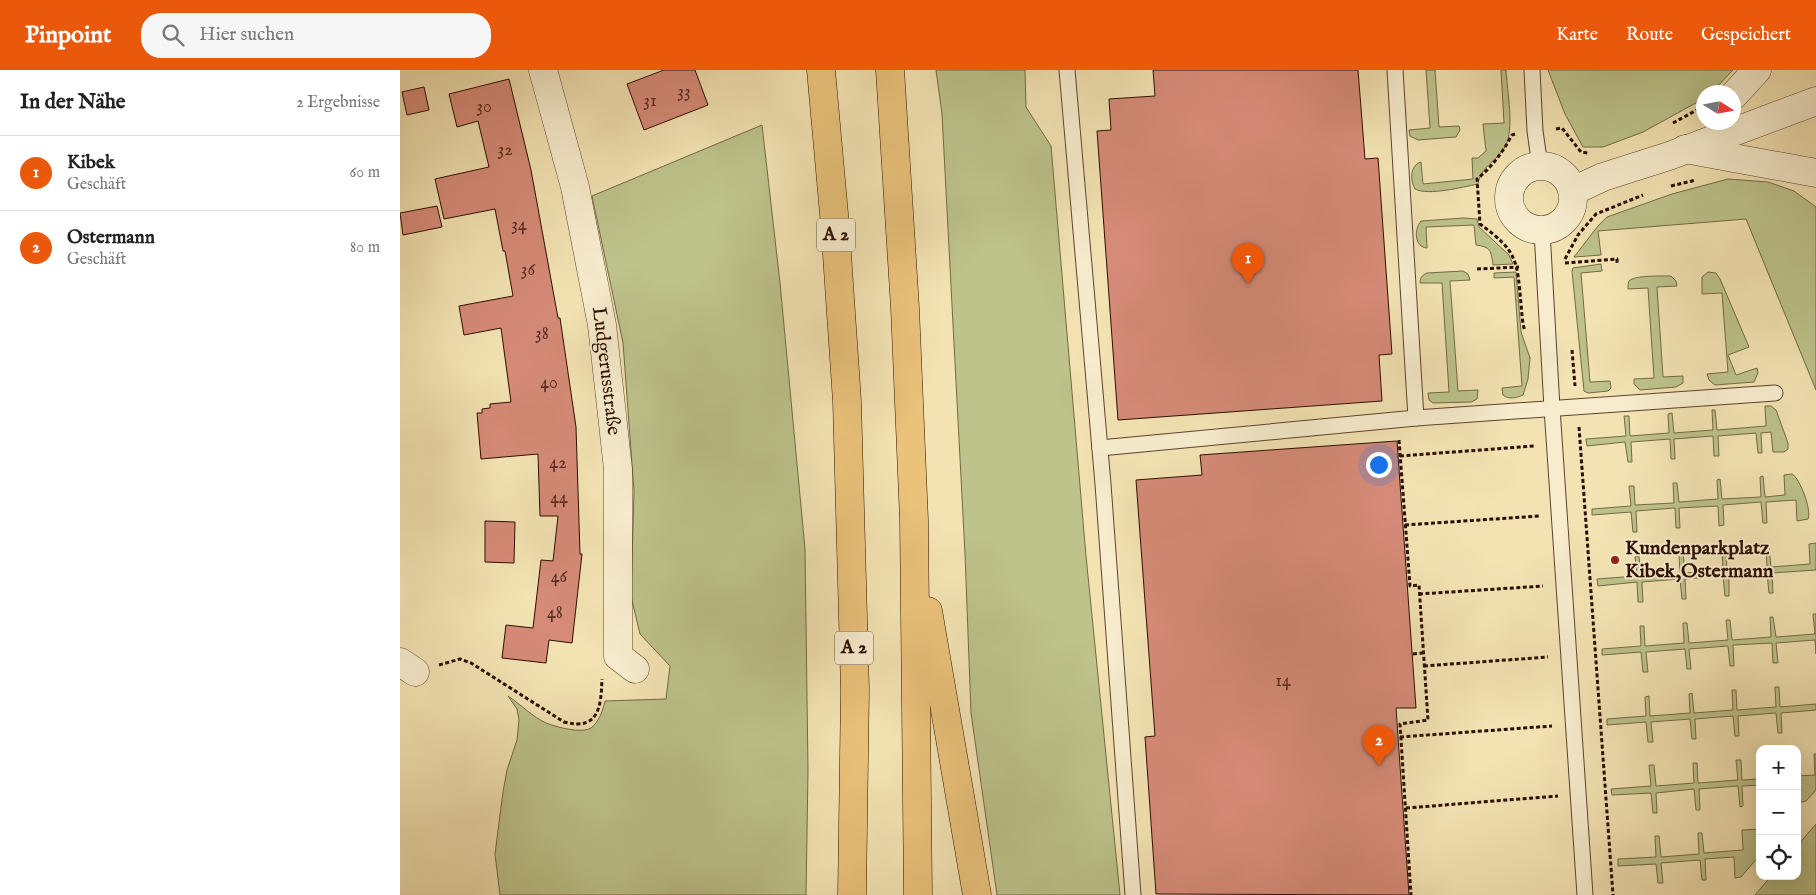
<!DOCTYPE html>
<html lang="de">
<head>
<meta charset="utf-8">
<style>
  :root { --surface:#fff; --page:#f6f6f6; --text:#222; --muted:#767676; --line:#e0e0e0; --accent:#ea580c }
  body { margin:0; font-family:"IM FELL English",serif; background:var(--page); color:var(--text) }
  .controls { position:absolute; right:15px; bottom:15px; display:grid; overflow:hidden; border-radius:10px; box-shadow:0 5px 20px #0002 }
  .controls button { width:45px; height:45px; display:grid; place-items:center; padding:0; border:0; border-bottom:1px solid var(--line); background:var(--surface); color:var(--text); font:25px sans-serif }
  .compass { position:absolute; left:1296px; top:15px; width:45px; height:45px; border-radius:50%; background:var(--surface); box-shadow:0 5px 20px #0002; rotate:101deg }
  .you { position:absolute; left:978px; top:394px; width:18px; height:18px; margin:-12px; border:4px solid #fff; border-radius:50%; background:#1a73e8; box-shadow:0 0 0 8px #1a73e833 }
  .badge { display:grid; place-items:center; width:32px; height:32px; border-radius:50%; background:var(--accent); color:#fff; font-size:16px; font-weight:700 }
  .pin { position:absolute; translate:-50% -41px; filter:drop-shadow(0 1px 2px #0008) }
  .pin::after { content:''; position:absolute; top:26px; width:18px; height:15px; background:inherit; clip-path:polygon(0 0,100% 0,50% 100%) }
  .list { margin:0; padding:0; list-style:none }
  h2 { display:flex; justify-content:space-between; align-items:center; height:65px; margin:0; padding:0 20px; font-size:21px }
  h2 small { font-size:16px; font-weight:400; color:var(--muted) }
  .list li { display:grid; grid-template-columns:32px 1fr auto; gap:15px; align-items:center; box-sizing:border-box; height:75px; padding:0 20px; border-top:1px solid var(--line) }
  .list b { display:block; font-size:19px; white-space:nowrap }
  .list p { margin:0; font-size:16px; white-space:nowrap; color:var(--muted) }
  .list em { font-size:16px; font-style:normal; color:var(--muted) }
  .icon { flex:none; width:28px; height:28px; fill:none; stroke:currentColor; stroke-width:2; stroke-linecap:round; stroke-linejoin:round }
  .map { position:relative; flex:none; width:1416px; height:825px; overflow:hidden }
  header { display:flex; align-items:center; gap:30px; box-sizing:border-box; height:70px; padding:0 25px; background:var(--accent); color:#fff }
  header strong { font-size:24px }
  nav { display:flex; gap:28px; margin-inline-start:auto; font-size:18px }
  .search { width:350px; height:45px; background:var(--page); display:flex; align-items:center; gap:12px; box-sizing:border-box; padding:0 18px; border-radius:20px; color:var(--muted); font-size:19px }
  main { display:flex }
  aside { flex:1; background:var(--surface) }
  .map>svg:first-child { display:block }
</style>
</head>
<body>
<header>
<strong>Pinpoint</strong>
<div class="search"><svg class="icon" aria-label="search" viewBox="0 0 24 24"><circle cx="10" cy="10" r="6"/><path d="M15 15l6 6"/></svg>Hier suchen</div>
<nav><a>Karte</a><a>Route</a><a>Gespeichert</a></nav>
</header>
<main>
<aside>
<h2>In der Nähe<small>2 Ergebnisse</small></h2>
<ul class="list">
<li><span class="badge">1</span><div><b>Kibek</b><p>Geschäft</p></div><em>60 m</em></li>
<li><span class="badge">2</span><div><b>Ostermann</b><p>Geschäft</p></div><em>80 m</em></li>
</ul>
</aside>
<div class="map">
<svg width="1416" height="825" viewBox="0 0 1416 825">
  <rect width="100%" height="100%" fill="#f3e3b3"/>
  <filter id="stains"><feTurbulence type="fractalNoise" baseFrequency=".004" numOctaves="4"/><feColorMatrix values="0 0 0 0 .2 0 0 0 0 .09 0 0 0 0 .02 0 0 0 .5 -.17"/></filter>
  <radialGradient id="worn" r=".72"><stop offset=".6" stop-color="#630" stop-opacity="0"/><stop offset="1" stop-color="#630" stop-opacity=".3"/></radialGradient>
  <g fill="#bdc38b" stroke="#746846">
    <path d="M536,0H625L626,37L651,76L686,486L720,825H597L571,643L565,484L542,44Z"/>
    <path d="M1026,0H1035L1039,57L1059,56L1060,60L1056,67L1018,70L1010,66L1009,60L1030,58Z"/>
    <path d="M1101,0H1106C1107,22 1115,58 1105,77C1097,91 1080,97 1078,114C1063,117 1028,126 1015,119C1010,110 1010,95 1021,92L1023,114L1073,109L1072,88H1078L1086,81L1083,54L1104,53Z"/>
    <path d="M1148,0H1333L1312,22H1304L1303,29L1243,62L1203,77H1183L1165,44Z"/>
    <path d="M362,55L380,213L405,479L408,700L406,825H100L95,784L103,722L107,700L117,670L119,650L117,639L108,626C120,634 133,647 146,653C156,657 182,664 191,658C199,652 203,640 205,631L266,629L270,596L240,564L231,526L234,421L223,273L192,126Z"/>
    <path d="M1328,109L1368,112L1394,121L1416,137V320L1346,149L1198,161L1201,185L1174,187L1198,156L1207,147L1272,124Z"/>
    <path d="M1064,148L1077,149L1079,157L1109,185L1113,194L1093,195C1091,181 1091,177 1076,175L1074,155L1026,157L1027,178C1014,177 1014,159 1021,151Z"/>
    <path d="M1201,194L1202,201L1181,203L1190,312L1210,311L1211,318L1208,321L1188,323L1184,321L1172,201L1173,198Z"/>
    <path d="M1063,201L1068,204L1070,210L1050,211L1058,321L1078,320L1077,329L1071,332L1033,333L1029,330L1028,323L1049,322L1042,213H1020C1020,208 1022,205 1027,203Z"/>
    <path d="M1116,202L1121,262L1130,288L1128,309L1123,325C1116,328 1109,330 1103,325L1102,318L1122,316L1114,207L1094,208V203Z"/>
    <path d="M1308,202L1316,203L1320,209L1349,277L1328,285L1336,305L1357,298L1358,303L1354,312L1315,315L1309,310L1307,304L1328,302L1322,223L1302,224V207Z"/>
    <path d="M1271,206L1276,211L1277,216L1257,217L1263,307L1283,306V313L1276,317L1240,320L1234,314V309L1254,308L1248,218L1228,219C1228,217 1228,213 1229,211C1234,205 1263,206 1271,206Z"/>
    <path d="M1365,336H1371L1376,340L1388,373V379L1384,382H1373L1371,362L1361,363L1362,383H1358L1356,363L1318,366L1319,386H1314L1313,366L1274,369L1275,389H1271L1270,369L1231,372L1232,392H1228L1225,372L1187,376L1186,369L1226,366L1224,346H1229L1230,366L1269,363L1268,344L1272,343L1274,363L1313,360L1312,340H1315L1317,360L1366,356Z"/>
    <path d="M1392,404C1400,408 1412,441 1408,449L1397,451L1396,430L1366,432L1367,453H1363L1361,432L1323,435L1324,455L1319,456L1318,436L1279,438L1280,458H1276L1275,438L1236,441L1237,462H1233L1231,442L1192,445V439L1231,436L1229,416H1234L1235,435L1274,433L1273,413H1277L1279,432L1318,429L1317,410L1320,409L1322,429L1361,427L1360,407L1363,406L1365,427L1385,425L1384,405Z"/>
    <path d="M1416,473V500L1372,503L1373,523H1369L1367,503L1329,506V526H1325L1323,506L1285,509L1286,529H1282L1280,509L1242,512L1243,532H1238L1237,512L1198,516L1197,509L1237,506L1235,487L1239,486L1241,506L1280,504L1279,484L1283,483L1285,503L1323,500L1322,480H1326L1327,500L1367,497L1366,477H1369L1371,497L1410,494L1409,474Z"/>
    <path d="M1413,544H1416V584L1415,570L1376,573L1378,593H1373L1372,573L1333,575L1334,596H1330L1328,576L1289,579L1291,599H1287L1285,579L1246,582L1248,602H1243L1241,582L1202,585V579L1241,576L1240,556H1244L1245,576L1284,573L1283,553H1287L1289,573L1328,570L1326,550H1330L1332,570L1371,567L1370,547H1373L1376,567L1415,564Z"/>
    <path d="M1375,617H1379L1380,637L1416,634V640L1381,643L1382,663H1378L1376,643L1338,646L1339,666H1335L1333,646L1295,649L1296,669H1292L1290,649L1251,652L1253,672H1248L1246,652L1207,655V649L1246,646L1245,627L1249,626L1250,646L1290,643L1289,624L1292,623L1294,643L1333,640L1332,620H1336L1337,640L1376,637Z"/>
    <path d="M1414,684H1416V720L1406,731L1397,733V706L1415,705Z"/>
    <path d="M1336,690H1341L1342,710L1360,709V715L1342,716L1343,736L1340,737L1338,716L1299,719L1300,740H1296L1294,719L1256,723L1257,743H1253L1251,723L1212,725L1211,719L1251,716L1249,695H1254L1256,716L1294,713L1293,693H1297L1298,713L1338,710Z"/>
    <path d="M1416,754V825H1355L1371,806H1397V776Z"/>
    <path d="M1360,759V785L1341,807L1335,808L1334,787L1305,789L1306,810H1302L1300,790L1261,793L1263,813H1258L1256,794L1218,796V789L1256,787L1255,766H1259L1261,787L1299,784L1298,763H1302L1304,783L1343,780L1342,760Z"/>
  </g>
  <g fill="#d68b78" stroke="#2c0d01">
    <path d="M264,0H295L308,35L244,60L227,14Z"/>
    <path d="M753,0H958L965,89L978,88L992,284L979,285L982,331L718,350L697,61L711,60L709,29L755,26Z"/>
    <path d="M109,9L131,100L158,248H160L176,357L180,484H182L172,573L149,570L146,593L102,588L106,555L133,558L141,490L153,491L158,446H140L138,384L81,389L77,343H82V339L90,338V334L111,332L101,258L64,265L59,236L113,226L105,181H103L95,139L44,149L35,109L89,97L78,51L57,57L49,24Z"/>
    <path d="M24,17L29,40L7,45L2,22Z"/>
    <path d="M37,136L42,157L3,165L0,143Z"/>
    <path d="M997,371L1016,638H996L1009,825L756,824L745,667L755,666L736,410L802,405L800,385Z"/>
    <path d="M85,451L115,452L114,493L85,492Z"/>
  </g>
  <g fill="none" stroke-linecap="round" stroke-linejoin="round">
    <defs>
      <g id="lane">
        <path d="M667,0L703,414L733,825"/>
        <path d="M995,0L1016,348"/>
        <path d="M1132,0L1135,61L1140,96"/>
        <path d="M1142,161L1152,338L1185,825"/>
        <path d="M700,378L1016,348L1375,323"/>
      </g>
      <g id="street">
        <path d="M143,0L175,117L202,255L218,399V586L235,599"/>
        <path d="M1334,25L1357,0"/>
        <path d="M1285,79L1416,103"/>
        <circle cx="1141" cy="128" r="32"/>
        <path d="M1173,121L1203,107L1269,86L1416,31"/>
        <path d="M0,592L15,602"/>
      </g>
      <g id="highway">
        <path d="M421,0L435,155L447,331L455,620L452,825"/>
        <path d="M490,0L505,238L514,450L518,825"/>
        <path d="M528,541L577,825"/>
      </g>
    </defs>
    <use href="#lane" stroke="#5e422e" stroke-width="17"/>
    <use href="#street" stroke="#5e422e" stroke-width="29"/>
    <use href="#highway" stroke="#2c0d01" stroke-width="29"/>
    <g stroke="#2c0d01" stroke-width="3" stroke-dasharray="4 2.5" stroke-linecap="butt">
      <path d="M1273,53L1304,36"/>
      <path d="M1156,59L1162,58L1181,82L1188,83"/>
      <path d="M1115,64L1112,65C1102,83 1093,96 1077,109L1080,154C1117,181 1117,189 1121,234C1122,243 1122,253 1125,261"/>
      <path d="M1271,116L1296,110"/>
      <path d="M1165,189L1178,165L1196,144L1243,125"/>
      <path d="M1165,193L1217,189V195"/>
      <path d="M1077,199L1119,197"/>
      <path d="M1172,280L1175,316"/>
      <path d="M1179,357L1213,825"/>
      <path d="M999,370L1010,516L1019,515L1028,650L1000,654L1011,825"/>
      <path d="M1000,386L1134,376"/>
      <path d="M1005,455L1139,446"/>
      <path d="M1019,524L1143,516"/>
      <path d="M1013,584L1023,583"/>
      <path d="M39,595L60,589L71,593L164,652C199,661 201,637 202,609"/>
      <path d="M1024,596L1148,587"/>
      <path d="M1000,667L1152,656"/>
      <path d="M1006,738L1158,726"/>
    </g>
    <use href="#lane" stroke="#f7edce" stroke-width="15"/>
    <use href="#street" stroke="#f7edce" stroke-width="28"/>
    <use href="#highway" stroke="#eac27a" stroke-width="28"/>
  </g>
  <circle fill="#8f2418" stroke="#f7edce" stroke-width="2" cx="1215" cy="490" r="5"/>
  <g text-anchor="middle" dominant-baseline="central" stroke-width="4" stroke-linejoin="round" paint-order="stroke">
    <g font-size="18" fill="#562c1f">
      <text x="284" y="22">33</text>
      <text x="250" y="31">31</text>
      <text x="84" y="37">30</text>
      <text x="105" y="80">32</text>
      <text x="119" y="155">34</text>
      <text x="128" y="200">36</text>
      <text x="142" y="264">38</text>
      <text x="149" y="313">40</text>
      <text x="158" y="393">42</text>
      <text x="159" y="428">44</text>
      <text x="159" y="507">46</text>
      <text x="155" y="543">48</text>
      <text x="883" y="611">14</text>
    </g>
    <g fill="#f7edce" stroke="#69503e" stroke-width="1">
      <rect x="417" y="148.5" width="38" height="33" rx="4"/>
      <rect x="435" y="561.5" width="38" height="33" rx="4"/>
    </g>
    <g font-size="19" font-weight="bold" fill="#2c0d01">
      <text x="436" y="165">A 2</text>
      <text x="454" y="578">A 2</text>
    </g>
    <g font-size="20" fill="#2c0d01" stroke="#f7edce">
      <text transform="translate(206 301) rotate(83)">Ludgerusstraße</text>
    </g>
    <g font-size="20" font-weight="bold" fill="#2c0d01" stroke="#f7edce" text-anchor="start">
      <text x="1225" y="478">Kundenparkplatz<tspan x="1225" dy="23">Kibek,Ostermann</tspan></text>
    </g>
  </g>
  <rect width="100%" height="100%" filter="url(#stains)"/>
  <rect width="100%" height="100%" fill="url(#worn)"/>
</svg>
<div class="controls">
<button>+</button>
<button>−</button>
<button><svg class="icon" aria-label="locate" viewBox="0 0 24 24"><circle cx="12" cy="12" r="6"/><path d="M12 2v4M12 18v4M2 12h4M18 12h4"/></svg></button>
</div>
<svg class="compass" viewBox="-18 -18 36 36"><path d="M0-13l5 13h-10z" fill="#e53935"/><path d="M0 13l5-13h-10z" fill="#767676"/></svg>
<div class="you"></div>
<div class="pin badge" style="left:848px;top:214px">1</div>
<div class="pin badge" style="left:979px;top:696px">2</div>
</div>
</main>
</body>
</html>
